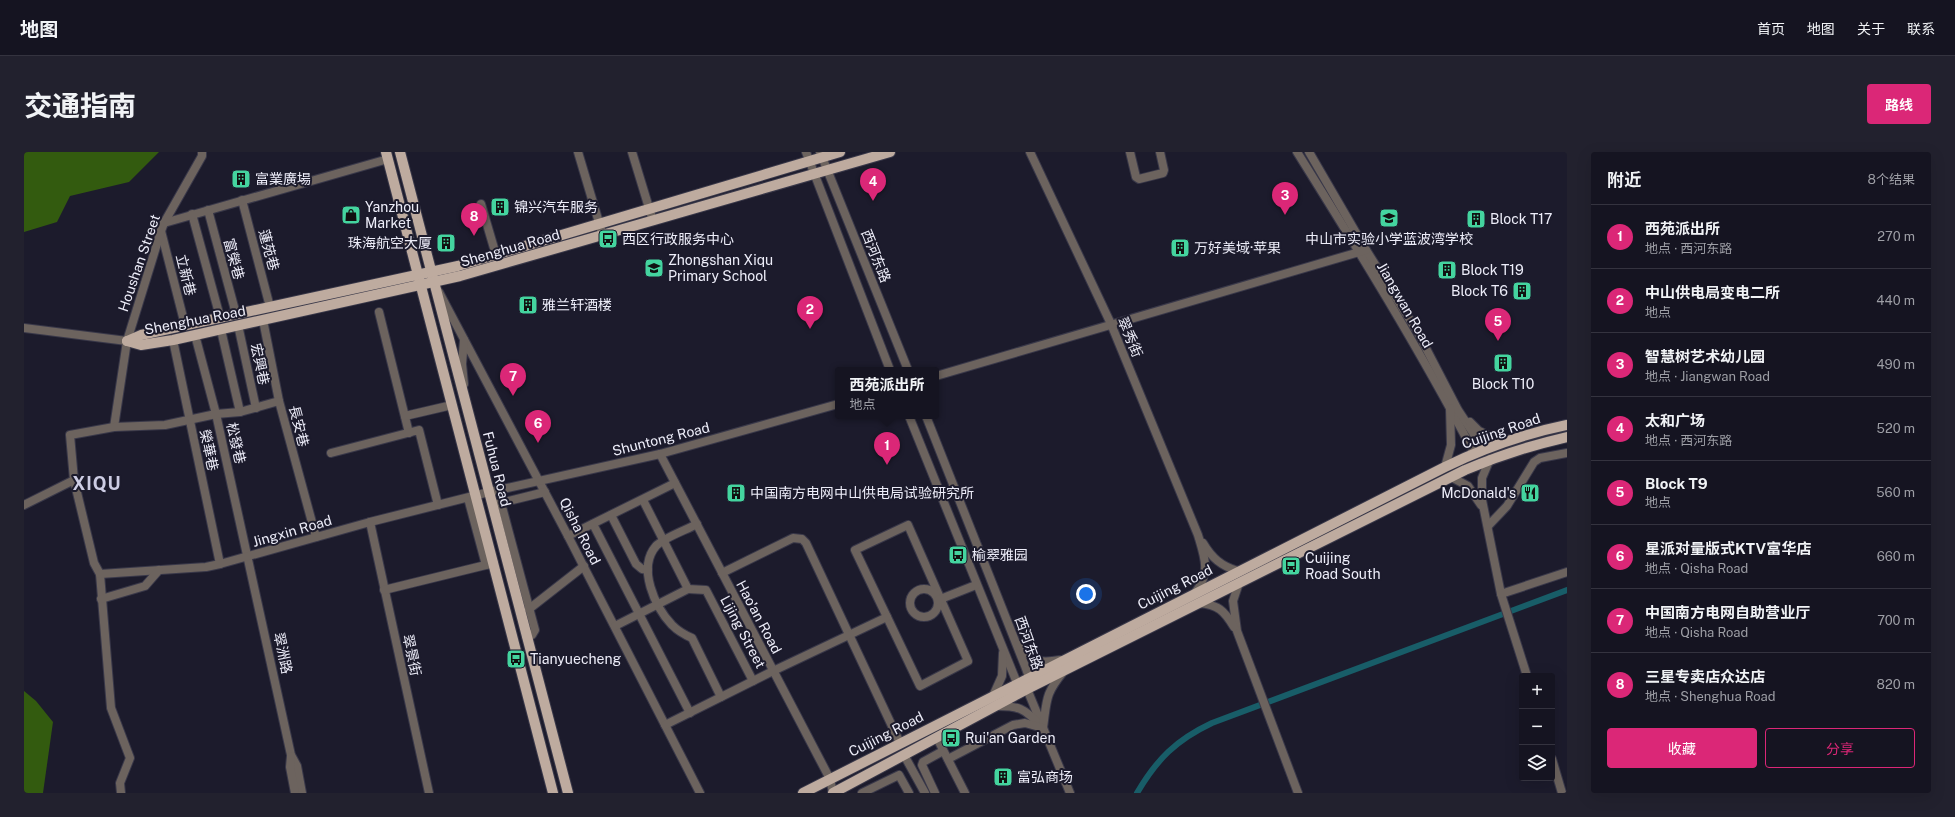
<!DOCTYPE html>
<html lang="zh">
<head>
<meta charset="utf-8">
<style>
  :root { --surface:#151421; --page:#22212e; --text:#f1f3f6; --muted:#9d9ea5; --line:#34333f; --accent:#db2777 }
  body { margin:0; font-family:"Public Sans","Noto Sans SC",sans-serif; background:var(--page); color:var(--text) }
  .controls { position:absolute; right:12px; bottom:12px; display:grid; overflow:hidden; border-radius:4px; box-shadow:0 4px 16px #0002 }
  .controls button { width:36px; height:36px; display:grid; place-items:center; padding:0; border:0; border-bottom:1px solid var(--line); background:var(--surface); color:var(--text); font:20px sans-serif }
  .you { position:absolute; left:1062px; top:442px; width:14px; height:14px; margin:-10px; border:3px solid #fff; border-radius:50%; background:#1a73e8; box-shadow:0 0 0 6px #1a73e833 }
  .badge { display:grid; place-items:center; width:26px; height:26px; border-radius:50%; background:var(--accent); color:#fff; font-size:13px; font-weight:700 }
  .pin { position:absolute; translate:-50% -33px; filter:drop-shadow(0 1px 2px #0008) }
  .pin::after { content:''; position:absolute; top:21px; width:14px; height:12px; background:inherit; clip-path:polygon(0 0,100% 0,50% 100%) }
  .popup { position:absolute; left:811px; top:215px; width:104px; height:52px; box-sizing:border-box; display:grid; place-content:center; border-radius:4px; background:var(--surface); filter:drop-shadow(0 1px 3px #0005); font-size:13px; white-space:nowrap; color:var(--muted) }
  .popup b { font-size:15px; color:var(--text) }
  .popup::after { content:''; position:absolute; left:50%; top:100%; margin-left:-8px; border:8px solid transparent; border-top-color:var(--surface) }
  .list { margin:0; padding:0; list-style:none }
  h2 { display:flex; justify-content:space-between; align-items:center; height:52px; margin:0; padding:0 16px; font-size:17px }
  h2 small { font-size:13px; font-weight:400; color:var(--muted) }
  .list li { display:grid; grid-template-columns:26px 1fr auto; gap:12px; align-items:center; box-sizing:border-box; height:64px; padding:0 16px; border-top:1px solid var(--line) }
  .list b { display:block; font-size:15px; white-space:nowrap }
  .list p { margin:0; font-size:13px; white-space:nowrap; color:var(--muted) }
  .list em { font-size:13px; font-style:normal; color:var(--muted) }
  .actions { display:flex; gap:8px; padding:12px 16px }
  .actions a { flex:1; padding:9px 0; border:1px solid var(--accent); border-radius:4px; text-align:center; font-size:14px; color:var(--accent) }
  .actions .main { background:var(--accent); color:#fff }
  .icon { flex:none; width:22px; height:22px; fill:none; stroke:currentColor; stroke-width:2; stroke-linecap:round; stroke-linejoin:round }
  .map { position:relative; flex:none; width:1543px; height:641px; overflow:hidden; border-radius:4px }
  header { display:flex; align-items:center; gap:24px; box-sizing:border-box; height:56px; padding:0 20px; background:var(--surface); border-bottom:1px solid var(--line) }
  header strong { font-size:19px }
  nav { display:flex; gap:22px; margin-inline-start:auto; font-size:14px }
  .intro { display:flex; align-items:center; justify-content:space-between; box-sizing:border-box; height:96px; padding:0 24px }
  h1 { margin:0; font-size:28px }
  .button { padding:10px 18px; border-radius:4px; background:var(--accent); color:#fff; font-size:14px; font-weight:700 }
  main { display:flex; gap:24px; padding:0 24px }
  aside { flex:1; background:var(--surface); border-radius:4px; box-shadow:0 4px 16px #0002 }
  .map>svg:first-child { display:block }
</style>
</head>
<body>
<header>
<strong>地图</strong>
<nav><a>首页</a><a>地图</a><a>关于</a><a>联系</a></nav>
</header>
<div class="intro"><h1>交通指南</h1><a class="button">路线</a></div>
<main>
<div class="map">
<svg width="1543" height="641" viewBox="0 0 1543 641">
  <rect width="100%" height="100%" fill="#1c1b2c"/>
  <g fill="#335b0f">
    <path d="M0,0H135L105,30L46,44L33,70L0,80Z"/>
    <path d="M0,539L12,549L29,570L19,641H0Z"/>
  </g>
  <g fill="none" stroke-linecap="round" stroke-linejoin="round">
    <path stroke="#185d68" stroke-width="6" d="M1113,641C1133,607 1152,588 1188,571L1543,438"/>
    <defs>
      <g id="minor">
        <path d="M554,0L579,84"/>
        <path d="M608,0L629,69"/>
        <path d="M782,0L866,218"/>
        <path d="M796,0L884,218"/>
        <path d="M1006,0L1087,172L1174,383C1181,406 1187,421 1171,441"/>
        <path d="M1106,0L1112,25L1115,27L1139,21L1140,18L1136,0"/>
        <path d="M1273,0C1335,99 1396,198 1450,301"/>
        <path d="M1285,0L1342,98L1393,179L1434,258L1459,296"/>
        <path d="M218,48L246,155"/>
        <path d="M457,52L472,103"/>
        <path d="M184,58L212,162"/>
        <path d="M168,62L196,165"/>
        <path d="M140,71L364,7"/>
        <path d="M137,79L161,173"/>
        <path d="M415,140L544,384L676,641"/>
        <path d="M355,160L385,281"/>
        <path d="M239,168L255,249L292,385"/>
        <path d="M214,173L232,256"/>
        <path d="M0,176L103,189"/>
        <path d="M197,178L216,260"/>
        <path d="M171,183L192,262L267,603L273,614L278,641"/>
        <path d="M149,188L196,412"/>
        <path d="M912,224L1342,98"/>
        <path d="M440,232L438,212L440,188"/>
        <path d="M381,264L428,253"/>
        <path d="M885,264L993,531L997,534"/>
        <path d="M902,264L1001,514L1005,525L1003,537L1046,641"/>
        <path d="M1446,270L1455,279L1479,290"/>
        <path d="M90,275L103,189L137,79L140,71L178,4V0"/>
        <path d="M307,301L395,278L414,353"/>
        <path d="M636,302L806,627L809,641"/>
        <path d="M1466,307L1458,326V348L1477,442L1503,524"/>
        <path d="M1421,315L1427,293L1426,256"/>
        <path d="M1427,325L1444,334L1457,353"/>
        <path d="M50,328L70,411L76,422L87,556L106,606L96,631L97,641"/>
        <path d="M444,346L462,413"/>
        <path d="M619,348L664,437L682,438L729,529"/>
        <path d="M477,351L511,478L508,483L502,484"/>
        <path d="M472,352L521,340"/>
        <path d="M0,353L50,328L46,283L90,275L141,273L192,262L216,260L255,249"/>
        <path d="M587,363L612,412L618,417L624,418"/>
        <path d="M346,370L405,641"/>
        <path d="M569,372L666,561"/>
        <path d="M673,372C662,378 639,386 632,394C613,416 631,455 648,473C654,479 661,483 668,486L697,545"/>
        <path d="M884,373L944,509L896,534L831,398Z"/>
        <path d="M1464,374L1483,354L1510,310L1516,306L1543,301"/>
        <path d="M544,384L651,331"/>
        <path d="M1179,391C1188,406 1197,414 1214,419"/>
        <path d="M698,421L769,386L778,387L782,391L876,591"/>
        <path d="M76,422L182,415L196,412L346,370L465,340L636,302L814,252"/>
        <path d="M1215,431L1209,449L1213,479L1274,641"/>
        <circle cx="900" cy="451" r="14"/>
        <path d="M360,438L470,411"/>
        <path d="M1477,442L1543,420"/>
        <path d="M77,447L121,434L135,418"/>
        <path d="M914,448L952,433"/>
        <path d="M1175,451C1194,453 1200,458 1210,475"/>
        <path d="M505,457L560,414"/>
        <path d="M591,474L664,437"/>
        <path d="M994,493C1011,509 1013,512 1036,508"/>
        <path d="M969,544L978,524L979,501"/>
        <path d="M972,554C995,554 1000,556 1016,573"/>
        <path d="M641,573L749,519L863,465"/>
        <path d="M1019,576C1023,547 1021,542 1040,519"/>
        <path d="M913,586L941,641"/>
        <path d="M880,603L901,641"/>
        <path d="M267,604L266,615L271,641"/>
        <path d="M924,607L989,573L1001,571L1019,576"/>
        <path d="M1528,607L1538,641"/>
        <path d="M838,641L875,623L885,641"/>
        <path d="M911,641L898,613L899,610L919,599"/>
      </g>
      <g id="major">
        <path d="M362,0L529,641"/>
        <path d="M376,0L544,641"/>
        <path d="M103,189L117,193L149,188L436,124L866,0"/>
        <path d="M103,189L117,183L434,114L816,0"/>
        <path d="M779,641L1421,315C1462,295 1499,282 1543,273"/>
        <path d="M809,641L1003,537L1441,318C1474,304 1508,293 1543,285"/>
      </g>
    </defs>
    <use href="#minor" stroke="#393849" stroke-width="10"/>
    <use href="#major" stroke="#393849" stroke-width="12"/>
    <use href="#minor" stroke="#6c635e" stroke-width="8"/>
    <use href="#major" stroke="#beab9f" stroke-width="10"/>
  </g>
  <defs>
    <symbol id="building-square" viewBox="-11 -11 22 22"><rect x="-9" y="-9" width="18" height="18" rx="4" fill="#44d49f" stroke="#1c1b2c"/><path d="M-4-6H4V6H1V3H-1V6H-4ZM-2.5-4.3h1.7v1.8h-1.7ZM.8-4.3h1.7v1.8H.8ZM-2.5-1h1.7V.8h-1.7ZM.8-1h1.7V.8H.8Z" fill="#111"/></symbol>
    <symbol id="shop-square" viewBox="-11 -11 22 22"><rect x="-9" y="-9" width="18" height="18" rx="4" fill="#44d49f" stroke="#1c1b2c"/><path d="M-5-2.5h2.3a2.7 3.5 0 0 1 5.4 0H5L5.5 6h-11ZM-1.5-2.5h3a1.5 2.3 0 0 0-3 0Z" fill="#111"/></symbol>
    <symbol id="school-square" viewBox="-11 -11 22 22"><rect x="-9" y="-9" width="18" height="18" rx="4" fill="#44d49f" stroke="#1c1b2c"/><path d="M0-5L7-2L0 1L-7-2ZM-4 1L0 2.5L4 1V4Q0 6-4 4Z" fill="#111"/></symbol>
    <symbol id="bus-square" viewBox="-11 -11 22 22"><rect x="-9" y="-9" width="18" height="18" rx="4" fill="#44d49f" stroke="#1c1b2c"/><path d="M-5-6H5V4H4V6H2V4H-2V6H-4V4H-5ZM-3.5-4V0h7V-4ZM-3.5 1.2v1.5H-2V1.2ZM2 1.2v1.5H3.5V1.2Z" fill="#111"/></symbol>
    <symbol id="restaurant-square" viewBox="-11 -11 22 22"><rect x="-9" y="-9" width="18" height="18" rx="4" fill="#44d49f" stroke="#1c1b2c"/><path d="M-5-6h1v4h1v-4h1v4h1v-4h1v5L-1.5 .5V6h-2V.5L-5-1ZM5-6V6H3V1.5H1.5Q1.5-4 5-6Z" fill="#111"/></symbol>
  </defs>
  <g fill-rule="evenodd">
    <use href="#building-square" x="206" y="16" width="22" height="22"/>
    <use href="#building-square" x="465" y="44" width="22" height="22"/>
    <use href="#shop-square" x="316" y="52" width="22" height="22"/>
    <use href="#school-square" x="1354" y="55" width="22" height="22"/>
    <use href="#building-square" x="1441" y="56" width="22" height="22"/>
    <use href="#bus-square" x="573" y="76" width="22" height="22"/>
    <use href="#building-square" x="411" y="80" width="22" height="22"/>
    <use href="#building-square" x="1145" y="85" width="22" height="22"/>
    <use href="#school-square" x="619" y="105" width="22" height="22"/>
    <use href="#building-square" x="1412" y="107" width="22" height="22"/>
    <use href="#building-square" x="1487" y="128" width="22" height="22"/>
    <use href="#building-square" x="493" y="142" width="22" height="22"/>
    <use href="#building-square" x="1468" y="200" width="22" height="22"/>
    <use href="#building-square" x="701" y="330" width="22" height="22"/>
    <use href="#restaurant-square" x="1495" y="330" width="22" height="22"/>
    <use href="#bus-square" x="923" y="392" width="22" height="22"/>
    <use href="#bus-square" x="1256" y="403" width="22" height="22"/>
    <use href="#bus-square" x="481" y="496" width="22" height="22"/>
    <use href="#bus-square" x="916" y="575" width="22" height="22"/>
    <use href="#building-square" x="968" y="614" width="22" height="22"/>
  </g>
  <g text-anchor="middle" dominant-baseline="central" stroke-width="4" stroke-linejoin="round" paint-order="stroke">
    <g font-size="14" fill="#ededf9" stroke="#1c1b2c" text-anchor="start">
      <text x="231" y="27">富業廣場</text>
      <text x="341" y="55">Yanzhou<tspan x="341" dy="16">Market</tspan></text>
      <text x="490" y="55">锦兴汽车服务</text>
      <text x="1466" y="67">Block T17</text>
      <text x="598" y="87">西区行政服务中心</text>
      <text x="1365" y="87" text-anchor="middle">中山市实验小学蓝波湾学校</text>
      <text x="408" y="91" text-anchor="end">珠海航空大厦</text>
      <text x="1170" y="96">万好美域·苹果</text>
      <text x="644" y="108">Zhongshan Xiqu<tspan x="644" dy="16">Primary School</tspan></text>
      <text x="1437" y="118">Block T19</text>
      <text x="1484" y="139" text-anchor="end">Block T6</text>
      <text x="518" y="153">雅兰轩酒楼</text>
      <text x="1479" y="232" text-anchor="middle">Block T10</text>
      <text x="726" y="341">中国南方电网中山供电局试验研究所</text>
      <text x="1492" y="341" text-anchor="end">McDonald's</text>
      <text x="948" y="403">榆翠雅园</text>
      <text x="1281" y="406">Cuijing<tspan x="1281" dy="16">Road South</tspan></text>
      <text x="506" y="507">Tianyuecheng</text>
      <text x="941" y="586">Rui'an Garden</text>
      <text x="993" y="625">富弘商场</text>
    </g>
    <g font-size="14" fill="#ededf9" stroke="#1c1b2c">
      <text transform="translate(486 96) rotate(-16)">Shenghua Road</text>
      <text transform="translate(245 98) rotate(75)">蓮苑巷</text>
      <text transform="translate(852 104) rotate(68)">西河东路</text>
      <text transform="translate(210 107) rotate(75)">富榮巷</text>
      <text transform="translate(115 111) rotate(-71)">Houshan Street</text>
      <text transform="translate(162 123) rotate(76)">立新巷</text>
      <text transform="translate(1381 153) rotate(60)">Jiangwan Road</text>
      <text transform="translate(171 168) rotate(-11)">Shenghua Road</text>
      <text transform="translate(1106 185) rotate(67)">翠秀街</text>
      <text transform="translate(236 212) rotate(78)">宏興巷</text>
      <text transform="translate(275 274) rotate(76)">長安巷</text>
      <text transform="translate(1477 279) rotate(-19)">Cuijing Road</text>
      <text transform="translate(637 287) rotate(-14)">Shuntong Road</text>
      <text transform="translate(212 291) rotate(77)">松發巷</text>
      <text transform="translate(185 298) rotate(78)">榮華巷</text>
      <text transform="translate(473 317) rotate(76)">Fuhua Road</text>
      <text transform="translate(268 379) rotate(-16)">Jingxin Road</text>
      <text transform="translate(556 379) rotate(63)">Qisha Road</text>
      <text transform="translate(1151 435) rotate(-27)">Cuijing Road</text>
      <text transform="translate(735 465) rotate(62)">Hao'an Road</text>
      <text transform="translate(719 480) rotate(62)">Lijing Street</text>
      <text transform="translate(1005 491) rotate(70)">西河东路</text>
      <text transform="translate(259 501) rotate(78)">翠洲路</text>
      <text transform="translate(388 503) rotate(78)">翠景街</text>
      <text transform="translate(862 582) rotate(-27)">Cuijing Road</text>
    </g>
    <g font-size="18" font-weight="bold" letter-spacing="1" fill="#cdcde4" stroke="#1c1b2c">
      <text x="73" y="331">XIQU</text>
    </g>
  </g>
</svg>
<div class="controls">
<button>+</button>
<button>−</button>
<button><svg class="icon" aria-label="layers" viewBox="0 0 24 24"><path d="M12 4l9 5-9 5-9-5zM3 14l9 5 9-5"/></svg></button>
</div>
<div class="you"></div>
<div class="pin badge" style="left:863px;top:313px">1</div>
<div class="popup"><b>西苑派出所</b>地点</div>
<div class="pin badge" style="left:786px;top:177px">2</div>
<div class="pin badge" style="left:1261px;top:63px">3</div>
<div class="pin badge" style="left:849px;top:49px">4</div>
<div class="pin badge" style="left:1474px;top:189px">5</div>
<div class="pin badge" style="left:514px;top:291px">6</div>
<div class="pin badge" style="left:489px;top:244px">7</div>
<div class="pin badge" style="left:450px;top:84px">8</div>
</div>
<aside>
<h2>附近<small>8个结果</small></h2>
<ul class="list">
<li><span class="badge">1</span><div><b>西苑派出所</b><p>地点 · 西河东路</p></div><em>270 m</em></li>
<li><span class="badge">2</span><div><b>中山供电局变电二所</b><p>地点</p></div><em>440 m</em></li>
<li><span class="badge">3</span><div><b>智慧树艺术幼儿园</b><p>地点 · Jiangwan Road</p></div><em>490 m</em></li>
<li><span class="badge">4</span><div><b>太和广场</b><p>地点 · 西河东路</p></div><em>520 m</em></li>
<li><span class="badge">5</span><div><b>Block T9</b><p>地点</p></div><em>560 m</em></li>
<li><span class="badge">6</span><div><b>星派对量版式KTV富华店</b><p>地点 · Qisha Road</p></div><em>660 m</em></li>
<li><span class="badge">7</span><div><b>中国南方电网自助营业厅</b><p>地点 · Qisha Road</p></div><em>700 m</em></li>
<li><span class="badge">8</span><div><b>三星专卖店众达店</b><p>地点 · Shenghua Road</p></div><em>820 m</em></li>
</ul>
<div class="actions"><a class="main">收藏</a><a>分享</a></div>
</aside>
</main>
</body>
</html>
